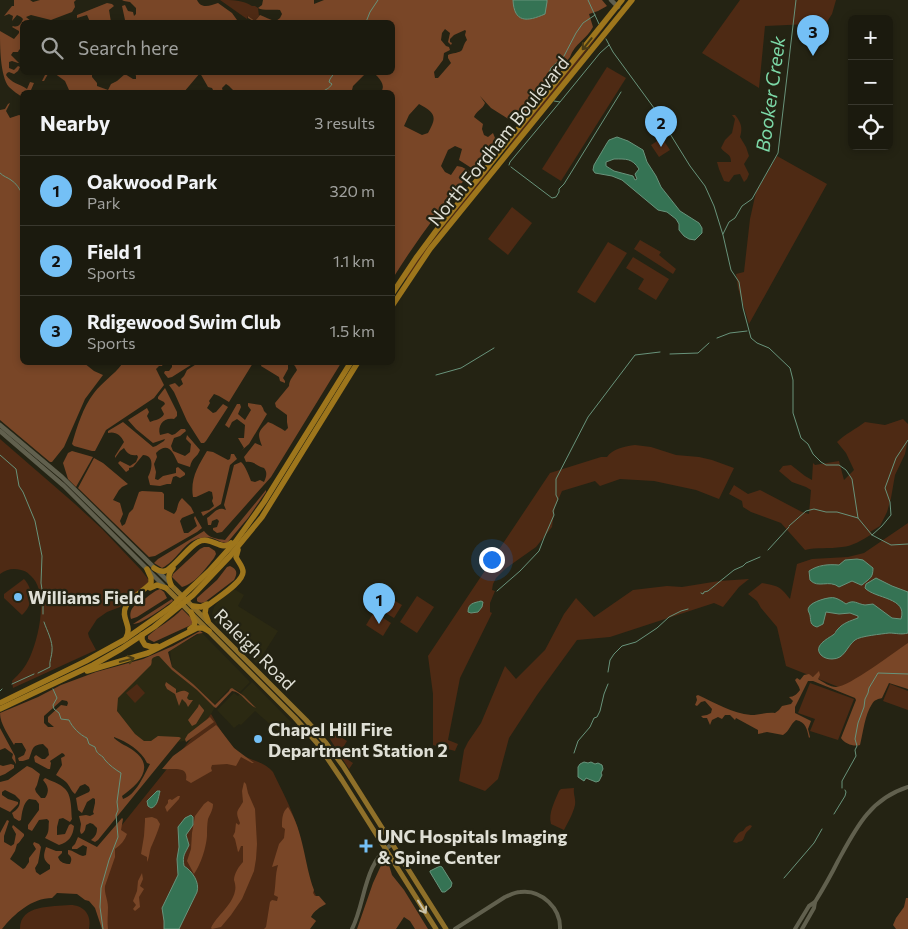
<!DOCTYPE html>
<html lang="en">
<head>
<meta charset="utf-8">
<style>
  :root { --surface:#1b1a0e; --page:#28271c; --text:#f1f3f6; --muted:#a0a19e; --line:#39382e; --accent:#74c0f6 }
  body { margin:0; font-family:Commissioner,sans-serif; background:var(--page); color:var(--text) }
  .controls { position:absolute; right:15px; top:15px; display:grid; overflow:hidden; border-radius:8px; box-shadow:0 2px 8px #0003 }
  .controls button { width:45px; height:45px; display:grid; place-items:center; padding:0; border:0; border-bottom:1px solid var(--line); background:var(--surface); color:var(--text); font:25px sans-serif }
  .you { position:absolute; left:491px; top:559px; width:18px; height:18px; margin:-12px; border:4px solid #fff; border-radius:50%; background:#1a73e8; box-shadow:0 0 0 8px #1a73e833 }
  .badge { display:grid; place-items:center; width:32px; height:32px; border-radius:50%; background:var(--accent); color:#111; font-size:16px; font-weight:700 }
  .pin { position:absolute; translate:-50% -41px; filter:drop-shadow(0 1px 2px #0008) }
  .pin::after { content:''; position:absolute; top:26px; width:18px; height:15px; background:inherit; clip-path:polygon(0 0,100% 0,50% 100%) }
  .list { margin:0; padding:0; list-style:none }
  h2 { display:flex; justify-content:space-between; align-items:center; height:65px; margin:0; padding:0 20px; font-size:21px }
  h2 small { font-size:16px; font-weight:400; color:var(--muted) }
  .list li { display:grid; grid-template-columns:32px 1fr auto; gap:15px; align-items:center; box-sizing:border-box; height:70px; padding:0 20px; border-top:1px solid var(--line) }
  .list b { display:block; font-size:19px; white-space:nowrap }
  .list p { margin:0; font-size:16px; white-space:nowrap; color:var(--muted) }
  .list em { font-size:16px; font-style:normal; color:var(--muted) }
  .icon { flex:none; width:28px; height:28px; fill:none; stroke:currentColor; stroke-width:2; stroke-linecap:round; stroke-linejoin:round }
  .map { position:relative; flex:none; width:908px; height:929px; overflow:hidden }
  .search { position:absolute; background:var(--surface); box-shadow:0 2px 8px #0003; left:20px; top:20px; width:375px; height:55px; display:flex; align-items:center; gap:12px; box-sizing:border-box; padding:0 18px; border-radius:8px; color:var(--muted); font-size:19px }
  .panel { position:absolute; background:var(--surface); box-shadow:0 2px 8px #0003; left:20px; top:90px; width:375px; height:275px; border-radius:8px }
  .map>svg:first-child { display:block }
</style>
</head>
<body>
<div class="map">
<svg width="908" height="929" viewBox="0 0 908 929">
  <rect width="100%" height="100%" fill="#242313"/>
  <g fill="#2b2912">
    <path d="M234,589L244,595L238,606L278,631L257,664L215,622L212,614L214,607L220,599Z"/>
    <path d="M199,634H203L250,682L240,692L235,689H229L215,704L200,691L215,707L211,714L190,740L143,748L106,704L152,657L160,653L174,671L197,688L172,667L170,650Z"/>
    <path d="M252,682L292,723L281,734L255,711L241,725L239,724L234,728L217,710L234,693L238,696Z"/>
  </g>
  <g fill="#4e2a14">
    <path d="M220,0C232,0 243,0 252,6H255L258,8L259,16L255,21L248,16L247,19Z"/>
    <path d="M740,0H836L832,14L821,31L810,24L765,26L759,88L702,53Z"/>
    <path d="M614,14L561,85L499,160L527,121Z"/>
    <path d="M607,67L626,78L561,181L542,169Z"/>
    <path d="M732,115H735C741,122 743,128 740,137L746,147L749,156L744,164L749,174L747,179L744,182L740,174L734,175L729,182L724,181L719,169L717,162H731C731,153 725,154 721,148L725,140L732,133L735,119Z"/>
    <path d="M662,138L670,150L659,157L651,145Z"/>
    <path d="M777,156L827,184L749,324L738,288L736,274L744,272L750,219L756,192Z"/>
    <path d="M491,166L492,167L407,280L406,276L418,259Z"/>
    <path d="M512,207L532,223L508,255L488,239Z"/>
    <path d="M640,240L661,252L659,255L676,269L673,274L634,249Z"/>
    <path d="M608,242L627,253L595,303L577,292Z"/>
    <path d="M633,257L669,279L656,300L638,289L644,279L626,268Z"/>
    <path d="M903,419L908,424V439L905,454L895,475L891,498L887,512L880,526L870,532L872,534C862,540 853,546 842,547C829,549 817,547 805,550L781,523L751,512L743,507L742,501L729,494L734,485L748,494L760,490L802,512L809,514L811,490L806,487L792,482L779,471L783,466L791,465L805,476L812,480L813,463L815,465L839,461L844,480L854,470L846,453L837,442C845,434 856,429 865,422L885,425Z"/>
    <path d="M0,439L75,504L102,529L141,570L148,579V583L128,599L120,607L107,612L97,619L88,633L89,637L96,650L13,688L12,681C20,673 25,668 30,657C39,637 49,592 31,576C28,573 26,571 21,570C13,568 7,569 0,574Z"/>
    <path d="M635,445L651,447L676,455L699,457L712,460L734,468L719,499L696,490L654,481L620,479L600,486L595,481L562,491L555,507L552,527L536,547L505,569L496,578L493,584L492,590L495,591L490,603V612L492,613L460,678L448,740L458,744L455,751L433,745V694L428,656L550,473L601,457H607C612,449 625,446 635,445Z"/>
    <path d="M908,523V685L886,682L846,690L786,666L777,627L761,608L757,601L748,594L762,583C778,586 780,586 790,599L797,564L812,559L848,557L864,553Z"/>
    <path d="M24,579C34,590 33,605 22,615L4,598V594Z"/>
    <path d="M749,579L739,587L723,607L714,603L610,637L577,640L537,695L509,738L498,779L485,791L459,781L464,750L468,742L481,723L505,666L516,679L545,650L564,614L576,598L594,617L633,590L667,586L682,587L719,581Z"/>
    <path d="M385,595L402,605L394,618L377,608Z"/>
    <path d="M417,596L434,607L417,633L400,622Z"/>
    <path d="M374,612L391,623L383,636L366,625Z"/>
    <path d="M810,683L854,699L838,740L810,731L815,719L798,713Z"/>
    <path d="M137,684L145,693L135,703L126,693Z"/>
    <path d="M890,684L908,691V710L883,701Z"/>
    <path d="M211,714C219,728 228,745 242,755C252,761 265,762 273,772C281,789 291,807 297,826C303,846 306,880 317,897L297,929H106L92,898L73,886Z"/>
    <path d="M331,731L347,741L339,754L353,763L349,769L328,736Z"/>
    <path d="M574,788C573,794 576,799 575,805C573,814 568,822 564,830L551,824C548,813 555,801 559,791L561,789Z"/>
    <path d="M750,825L752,826C750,830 748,830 746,833C743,838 745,841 738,842L737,843L733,842C735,838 738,832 743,831L746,827Z"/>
    <path d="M70,905C84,905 92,915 89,929H20C20,904 52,907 70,905Z"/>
  </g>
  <g fill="#794627" fill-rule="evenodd">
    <path d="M14,0H30L33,2L40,0H76L74,2L75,7L72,12L51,20L31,15L26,17L32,22H22V47L19,50L18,52H13L11,55L19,63H18L12,61L9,62V68L14,70L18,66L20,67L18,71L14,74L9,72L7,73L6,75C11,83 20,84 27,89L30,82L34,83L31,90L33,92H22V97C18,94 13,91 9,87C0,76 0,45 0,31L14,39L19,33V31L12,27L13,26C18,28 21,24 23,19L21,17L17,15L12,21L13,16L9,14L4,16L12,6H14Z"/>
    <path d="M122,0H197C201,9 210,6 218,3L232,13L237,20L235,22H128L125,20L122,6L125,5L128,11L133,12L134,16L136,14V8L130,2L124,1Z"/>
    <path d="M263,0H314V4L324,0H513L517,15L547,2V0H602L607,6L598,11L589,14L593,27C586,40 575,43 570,57L528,110L519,122H513L491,108L480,96L485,103C483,109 476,111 474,117L483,124L482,129L484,135L488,137L493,133L495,138L496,144L476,168L473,169L459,160L462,149L455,146L448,150L441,166L445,172L451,175L457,166L462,167L471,172C442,206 416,241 393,278L392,92H381C386,85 380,79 374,73L392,72V22H255L248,18V16L255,21L260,15C266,17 270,20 276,21L280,18L282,14L280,10C274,9 263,11 258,8L262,5ZM445,29L450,33L448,42L451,45L452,43L450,42V39L454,35L465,30L466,31L465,35L467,40C464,43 464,46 462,50C460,53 452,53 448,55V58L451,63L438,78H435L434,72L443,60L444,53L450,50L449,47L446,46L441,40L442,33ZM419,104C436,113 437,117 428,133L422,135L404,126L409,115Z"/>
    <path d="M107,3L112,4L114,6L109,10L111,22H90L87,15L77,18V15Z"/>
    <path d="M46,73V72L92,73V77L97,83V86L108,90L111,84L117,81L125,74L133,79H136V76L135,73H366L353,86L352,90L355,92H235L229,86L226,84L222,88L223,92H214L212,88L208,87L200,73L184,92H72L69,90L65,81L54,73L48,74L44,81H42Z"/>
    <path d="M10,103L6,111L10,118L19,115L22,116V362L84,363L94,371L103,375L85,399L64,447L52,462H50L0,420V110L5,109L8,104Z"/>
    <path d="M236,362L246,364L247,363H253L229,402L219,396L214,394L209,401L210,403L207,408L213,413L216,412L223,404L228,407L206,441L204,443H201L187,421L174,392L169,385L175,383L179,387L183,384L181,379L184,376L187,370L198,363Z"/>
    <path d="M121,363H162L163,364L162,366H159L156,369L164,385L154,398L106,430L95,451H92L74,446L72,444C77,427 83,407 94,393C102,382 114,375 122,364Z"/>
    <path d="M172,363V362L194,363L172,377L168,378L164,373L165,371H169L172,367Z"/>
    <path d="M262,363H341L271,477L222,532L217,533L213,530V528L217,527L219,521L217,519L212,521L211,525H208L207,518C215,513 217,506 226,510L224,505L234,465L241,462C245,465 249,476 251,481L255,482L260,480L264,482C266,477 268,473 264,468C256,466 255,461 246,462L244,457L255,443L262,446C257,433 258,432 268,422C274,424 280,428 285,431L288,428L287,422V415L276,407L275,403L289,386C289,380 294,375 297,370L295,366L292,363L288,365V369L283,378L285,381V383L280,381L279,377L261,366Z"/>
    <path d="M165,388L177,412V416L174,419C164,417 157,425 160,435L168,433L172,435L175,434L181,429H185L186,431L180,436L174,438L171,446L173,451L185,456L190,452L191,444L186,439L187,435L200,450C197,458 192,457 190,467L178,463C173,452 168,441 156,453L157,457L154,464L156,472L155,479L158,480L163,476L176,473V468L178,467L185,473V475L180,478L176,476L173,477L171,484H167L160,486L150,485L148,477C152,470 155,455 143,455L133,467L129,468V470L126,472L118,463L120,461L130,466L136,462L138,457L137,455C130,456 127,453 124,448L120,451L115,458V456L124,442C121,435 115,431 108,433V431L123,422L153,447L156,446L164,441L165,439L153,443L136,429L128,420L147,408L149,412L147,416L150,422C155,420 162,419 164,414L161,408L165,404L164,402L158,399V397Z"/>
    <path d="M248,403L261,405L263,408L264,411L267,414L249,444L241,451L244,448L238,438H244L245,425L237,419L232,422L229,428L225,425L237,404H240L241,407L238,414L245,420L251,410L248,406Z"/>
    <path d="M72,451L93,457L76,487L68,479L63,463L68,453Z"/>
    <path d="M207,451L213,452L228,460L230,459L231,454H234L237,459L230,465L221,504L203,516L201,512L209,510L214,506L212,501L213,498L212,492L209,491L196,497H193C190,479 198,466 207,451Z"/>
    <path d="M94,458L103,463L128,484L122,487L119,490L113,500L120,503L123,514L120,521L122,526L125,524L129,513L133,509L139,492L142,491L162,492L164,494V509L174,514C179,509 176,504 182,498L191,507L194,513L182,518L180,521L184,533H188L197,526L194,518L195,516L202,528L197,532L155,556L149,557L78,488Z"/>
    <path d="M266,490V492L248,518L227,543C221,543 219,540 212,538C209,537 204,538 200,538C184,541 176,562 162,568L154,563L158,559L204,531C209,538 217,539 225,540Z"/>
    <path d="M204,547H209L215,551L216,554L214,558C206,568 195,584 182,587L172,577L173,574L200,549Z"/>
    <path d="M230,566C237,569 238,573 234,580L205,602C202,603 199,603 197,601V598L217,580L227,567Z"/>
    <path d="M160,589L164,592L167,598L137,617L131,619C128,608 137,603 146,598C150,595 154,591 160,589Z"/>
    <path d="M172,599L173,601C164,607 143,624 133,624Z"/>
    <path d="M182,609L192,619L193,622L191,625L154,642L148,639V636C159,626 172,620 182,609Z"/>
    <path d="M200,631L203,633L197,634L168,652L172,667L193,684L215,705L229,691L230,689L232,688L244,696L256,708C247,704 242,692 232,691L216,708L214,707L197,690L172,670L159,656H157C149,659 153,660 151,665L118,698L117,711L135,734L144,741H151L158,736L179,737L181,738L98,840L95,842L91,840C96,836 97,833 97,828L93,824L90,823L86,825L85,830L83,833L81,834L80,831L81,824L79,816L86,815L90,816L94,814L93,812L95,803V799L93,798L87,802L82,813L78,810L76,798L89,792L90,790L89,787L85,784L80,786L75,794C71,791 70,786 66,782C63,779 59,777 56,775L62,765L61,758L65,756L64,754L62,753L50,761L51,763L50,769H48L35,762L34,757L36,755L42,759H45L49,755L48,749L43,744C31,745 33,750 29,759L23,761H19L18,758L24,755L26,750L22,743H15L14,745C9,736 0,724 0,713L38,697L61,685L96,672L143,659L173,646ZM62,700L67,701L68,703L67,706L61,705L48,717V722L54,727H48L44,723V716ZM114,737C127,742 141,750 147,763L150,764C144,775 136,795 123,799L122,796C138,785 156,767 134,751C128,746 120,744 114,738Z"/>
    <path d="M908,643V689L889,683L882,698C878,699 874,700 872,704C865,714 863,733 860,745C854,747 845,744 841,738L856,700L855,698L813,681H808L795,707V713L811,721L808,729L810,737L809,738C807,729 806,722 796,720C790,724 790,731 783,735L767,732L758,734V730L736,718L735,720L730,715H725L722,719L718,717L712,720L710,725L707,718H703L701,716L707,715L711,713L712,709L705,701L701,702L697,706L695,705L697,700L696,696L698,695C715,703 732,713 751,715C759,715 767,712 775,713L779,710L782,706L791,704L793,701L789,697C794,697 797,694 800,690L799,687L795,680L797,678L800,680L804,675L809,674L813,677L819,671L820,675L818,679C823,682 830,687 836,687C849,687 894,652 908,643Z"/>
    <path d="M166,682L176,689V693C181,691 184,689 189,693L187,698L189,700H193L188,707L186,703L182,699L179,706L175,694L167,689L165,685Z"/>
    <path d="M199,704L204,710V711L196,724L192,726L188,720L198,707Z"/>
    <path d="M210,717L214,722L186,742L185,739L188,734Z"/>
    <path d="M216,725L218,727L234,748L254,763H252L241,757L236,766L227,764L212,765L211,768L212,771L191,783L186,780C189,765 172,770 162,769L173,756Z"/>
    <path d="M0,728L15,756L16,764L12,758L13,754L5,748L0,750Z"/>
    <path d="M11,764L14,765V768L5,774L0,776V765L3,766Z"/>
    <path d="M27,766L32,768L40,774L37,785L35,789L36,792L41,798H45C50,791 48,786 43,780L45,778C51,781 59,783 64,788C72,794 71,810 72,819L70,822L63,818L59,819L57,827V835L65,834L69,825L71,824L74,826C73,836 69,842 59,845L45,838C50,831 48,828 49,821L47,819L39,820L32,831L28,829V825L39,810V804L36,800L29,799C23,803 22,813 21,820L19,821L14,818L12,813C18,809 20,806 20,800L15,795L5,790L2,792V795L8,799L18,802V804L10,812L0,807V782L8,780Z"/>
    <path d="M244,782L246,784L248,793L255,809L257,844L256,859L254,871L242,899L231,915L221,927L212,929L211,928C217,915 232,906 235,891C236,887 235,883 234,880C234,874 239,866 243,862V846H241L239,851L238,852L235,839L233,836L235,832L236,823L239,825L240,823C235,811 237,812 243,802L242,791Z"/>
    <path d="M178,796H180L179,799L167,812L165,807L168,803V800L170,799L172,800Z"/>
    <path d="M208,801L213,804C213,810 210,814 208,819C207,825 207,830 207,836C206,848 201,864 194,874L187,861L191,849L192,833L195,816L204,804Z"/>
    <path d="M288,807C304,832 304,863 314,890L313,893L315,896H319L326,904C320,907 314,911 311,917L315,920L316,921L310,929H264L266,927L270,902L272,900L277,901L278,897L274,895C276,885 275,875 278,865L272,867L279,844L284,838L285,829L282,827C282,819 282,812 288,807Z"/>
    <path d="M152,817L157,819L160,824C158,831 155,838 152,845C149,850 150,856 147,862V857L141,854L144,836L145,821V818Z"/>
    <path d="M122,818L123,819L121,830L127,834C125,840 121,845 115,849V857L105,886C104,893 108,900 108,907C108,915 107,922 108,929H102L95,908L89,901L85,900L77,894L57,893L52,898C32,898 14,914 2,929H0V833L7,820L9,821L4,836V842L11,846L14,844L16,834L12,827L13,825L24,834V836C21,839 20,843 17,844L15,851L10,859L23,869L25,868L29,862V858L36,849L33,844L34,842L39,844L41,847L38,863L35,868L36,872L40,875L50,869V865C43,860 43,856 46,847L56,851H62V853L58,857C60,863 65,864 70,864C72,860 72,857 68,854V850C73,850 78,855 83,856L86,855L87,847L83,845L77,849H72V847L75,844L78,837L97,847Z"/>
    <path d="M384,859H386L389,865L392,875L404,890L428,929H415L410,921L404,917L396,929H357L373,883Z"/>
    <path d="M142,873L143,879L140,886L144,889L139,897L140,907L135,911L133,909L136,905L133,901L137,891L138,881Z"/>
    <path d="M906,898H908V929H896L893,925L896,918L904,907Z"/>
  </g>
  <g fill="#357354" stroke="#68937b" fill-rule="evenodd">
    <path d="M513,0H547V2L545,14C527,22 514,23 513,0Z"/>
    <path d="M617,137L628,141L643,150L647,162L656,176L661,187L680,211L699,223L702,228V233L695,240L689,239L684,236L679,230V224L676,219L667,212L658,210L622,180L612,176L595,173L593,170L594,165L607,143L609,140ZM614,159C626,159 632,158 639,169L635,174L637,179L635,180L633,176L614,171L606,166V162Z"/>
    <path d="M857,559L863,560L873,568C873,578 870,578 862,585H861L852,581L839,587C829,579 818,589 810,580L809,571C818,565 828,564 839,565L845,560Z"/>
    <path d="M876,578L892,586L908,592V633C901,635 896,633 889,633C882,634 860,636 855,640C846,647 845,659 832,659C828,659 824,658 821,655C813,646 827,639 833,635C837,632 834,633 838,629C843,623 850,621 858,618V616L850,613L839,614L826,612L823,624L817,627C810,625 811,622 810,615C809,612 807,610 809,607C811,602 830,596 835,598C839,599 843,602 846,604C854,599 857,604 865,605C868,605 870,604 873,604L892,618L901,619C908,597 875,599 865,588L866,584Z"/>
    <path d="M481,601L483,602L482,607L478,612L471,613L468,612C468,603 474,603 481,601Z"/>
    <path d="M584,762L588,763L591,762L595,764L598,763L602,765L603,769L601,773L602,775L599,781L596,782L586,778L584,781L578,777V767L580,764Z"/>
    <path d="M157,791H160C158,798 158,806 151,808L148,806L147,801Z"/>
    <path d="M191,815L193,817V825L186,835L189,845C185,854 182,855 184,866C192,871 200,882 197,892L179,929H164V921L162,908L178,875L177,859L179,847L178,827L185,818Z"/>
    <path d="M440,866L442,867L452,883L451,887L445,892H442L430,872V871Z"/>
  </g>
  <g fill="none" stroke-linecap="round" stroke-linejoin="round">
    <g stroke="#68937b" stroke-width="1">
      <path d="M588,0L599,24"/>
      <path d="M366,22L370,12L378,0"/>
      <path d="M606,39L613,52L654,108L690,166L705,186L714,206L723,235L731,270L739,282L743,308L751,338L757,343L769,348L790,368L793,380V413L801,438L808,444L813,454L821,462L826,465H839L846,470L852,479L858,518L872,535L891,545L908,544"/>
      <path d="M547,87L549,73L551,68L564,56L576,33L583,23L595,15"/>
      <path d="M322,92C326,89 329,89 332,84L329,82L330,79L335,72"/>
      <path d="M554,101L560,102L600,53L609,45"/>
      <path d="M509,165L510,162L560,102"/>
      <path d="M511,167L552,198L556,197L559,192V189L564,184L621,92"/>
      <path d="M0,173C4,177 7,177 11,180C16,183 20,189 22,194"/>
      <path d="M723,234L729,222L735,218L742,206L752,199L778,153L796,0"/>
      <path d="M717,338L730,333L747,331"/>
      <path d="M670,354L698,353L709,343"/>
      <path d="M436,375L461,368L494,348"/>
      <path d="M0,455L16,469L19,486L23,492L35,521L42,556L41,583L43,596V614"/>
      <path d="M789,526L806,511L814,509L826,512H837L858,518"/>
      <path d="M872,535L882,526L891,515L890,502L885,488L896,458L908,440"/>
      <path d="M768,550L789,527"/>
      <path d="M497,591L520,571L539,551L544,538L554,515L553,511L558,499L556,495V479L588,417L635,355L660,352"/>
      <path d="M701,593L703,594L704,592L708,591L734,570L743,566L746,563L760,557"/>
      <path d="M608,672L610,660L614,654L622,646L636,642L657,628L669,617L681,611L688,609"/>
      <path d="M38,673L50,667C49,661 52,656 52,651C53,641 47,631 44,622"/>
      <path d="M12,684L34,674"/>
      <path d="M53,689L57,698L53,705L54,709L59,713L61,719L69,720C72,727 80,735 87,738L89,744L95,747C97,754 98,753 103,757C104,758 104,759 105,760C109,765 116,770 121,773L117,802L118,810L116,815L118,837L109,860L101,888L100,907L103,929"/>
      <path d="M0,691L2,689"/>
      <path d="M574,753L578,741L590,727L594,718L597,717L600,711L604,694L608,684"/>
      <path d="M842,788V781L856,756L855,750L857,746L855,739L858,723L864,707L865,699L868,693L869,688L878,673L908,674"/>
      <path d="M834,814L845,796L846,792L845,790"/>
      <path d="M784,878L814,843L822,829"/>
    </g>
    <g stroke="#61604e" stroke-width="4">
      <path d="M352,929C366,901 363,864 392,844"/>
      <path d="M455,929L505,897C510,895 515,892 520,892C542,889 561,909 560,929"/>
      <path d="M795,929L809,906L815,902"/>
      <path d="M802,929L814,908L815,902C823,889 831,875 838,861C856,828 870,799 908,787"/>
    </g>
    <g stroke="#61604e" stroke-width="4.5">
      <path d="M611,0L618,7"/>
      <path d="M0,425L62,477L171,584"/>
      <path d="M0,431L64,486L166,588"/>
    </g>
    <g stroke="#8f7029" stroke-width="5">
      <path d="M171,585L306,720L326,743L343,766L446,929"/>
      <path d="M166,588L295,718L317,743L342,780L436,929"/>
    </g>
    <g stroke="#9e761c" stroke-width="5.5">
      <path d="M392,294L416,258L436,231L622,0"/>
      <path d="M392,306L430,249L632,0"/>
      <path d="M154,568C157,570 161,572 165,571C173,569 188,547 198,542C211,535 221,552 231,543"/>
      <path d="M171,585C168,577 168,574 173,568"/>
      <path d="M150,588L157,585L166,588"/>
      <path d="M193,606L201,607L207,604"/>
      <path d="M208,621L205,613L206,607C215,599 243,583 243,572C243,566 238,562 236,557L238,550"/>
      <path d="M190,629L194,626L195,622L191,612"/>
      <path d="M142,635V640L145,645L152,647L157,646"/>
      <path d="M126,638C133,626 120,618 126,606C131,597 144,591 151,583V578L147,569"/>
      <path d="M87,671L148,653L197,628H203L209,631"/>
      <path d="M0,703L86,661L124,640L171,607L209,571L236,541L264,502L351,362"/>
      <path d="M0,709L93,665L121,649L154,627L193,595L230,556L262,517L358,362"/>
    </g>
  </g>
  <defs><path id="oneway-shaft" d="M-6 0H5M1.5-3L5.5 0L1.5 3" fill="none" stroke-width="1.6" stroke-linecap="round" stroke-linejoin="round" transform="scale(1.25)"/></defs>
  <g stroke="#493c16">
    <use href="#oneway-shaft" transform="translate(587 44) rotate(129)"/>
    <use href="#oneway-shaft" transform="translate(127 660) rotate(-15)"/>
  </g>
  <use stroke="#cbc3aa" href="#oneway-shaft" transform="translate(422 907) rotate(58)"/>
  <g fill="#74c0f6" stroke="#242313" stroke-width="2">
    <circle cx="18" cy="597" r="5"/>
    <circle cx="258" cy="739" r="5"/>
    <path d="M363.5 838.5h5v5h5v5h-5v5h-5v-5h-5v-5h5z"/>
  </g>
  <g text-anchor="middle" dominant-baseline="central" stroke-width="4.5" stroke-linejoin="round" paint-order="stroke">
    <g font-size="18" fill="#dfdfd5" stroke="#242313">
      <text transform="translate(498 141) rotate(-51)">North Fordham Boulevard</text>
      <text transform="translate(255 649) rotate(45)">Raleigh Road</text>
    </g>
    <g font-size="18" font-weight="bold" fill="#dfdfd5" stroke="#242313" text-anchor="start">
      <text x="28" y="597">Williams Field</text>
      <text x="268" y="729">Chapel Hill Fire<tspan x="268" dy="21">Department Station 2</tspan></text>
      <text x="377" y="836">UNC Hospitals Imaging<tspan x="377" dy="21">&amp; Spine Center</tspan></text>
    </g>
    <g font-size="19" font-style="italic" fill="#7cd8a7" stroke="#242313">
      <text transform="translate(770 94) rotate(-82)">Booker Creek</text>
    </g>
  </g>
</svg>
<div class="controls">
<button>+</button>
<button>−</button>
<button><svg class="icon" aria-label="locate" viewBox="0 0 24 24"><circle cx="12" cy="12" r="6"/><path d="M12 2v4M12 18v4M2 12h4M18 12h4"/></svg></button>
</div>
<div class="you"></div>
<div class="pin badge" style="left:379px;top:624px">1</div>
<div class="pin badge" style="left:661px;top:147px">2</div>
<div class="pin badge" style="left:813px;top:56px">3</div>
<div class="search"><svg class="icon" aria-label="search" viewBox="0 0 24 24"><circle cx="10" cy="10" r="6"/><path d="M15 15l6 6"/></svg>Search here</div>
<section class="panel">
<h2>Nearby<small>3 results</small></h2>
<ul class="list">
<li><span class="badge">1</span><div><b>Oakwood Park</b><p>Park</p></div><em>320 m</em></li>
<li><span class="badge">2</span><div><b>Field 1</b><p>Sports</p></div><em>1.1 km</em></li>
<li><span class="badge">3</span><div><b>Rdigewood Swim Club</b><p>Sports</p></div><em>1.5 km</em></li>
</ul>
</section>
</div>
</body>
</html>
